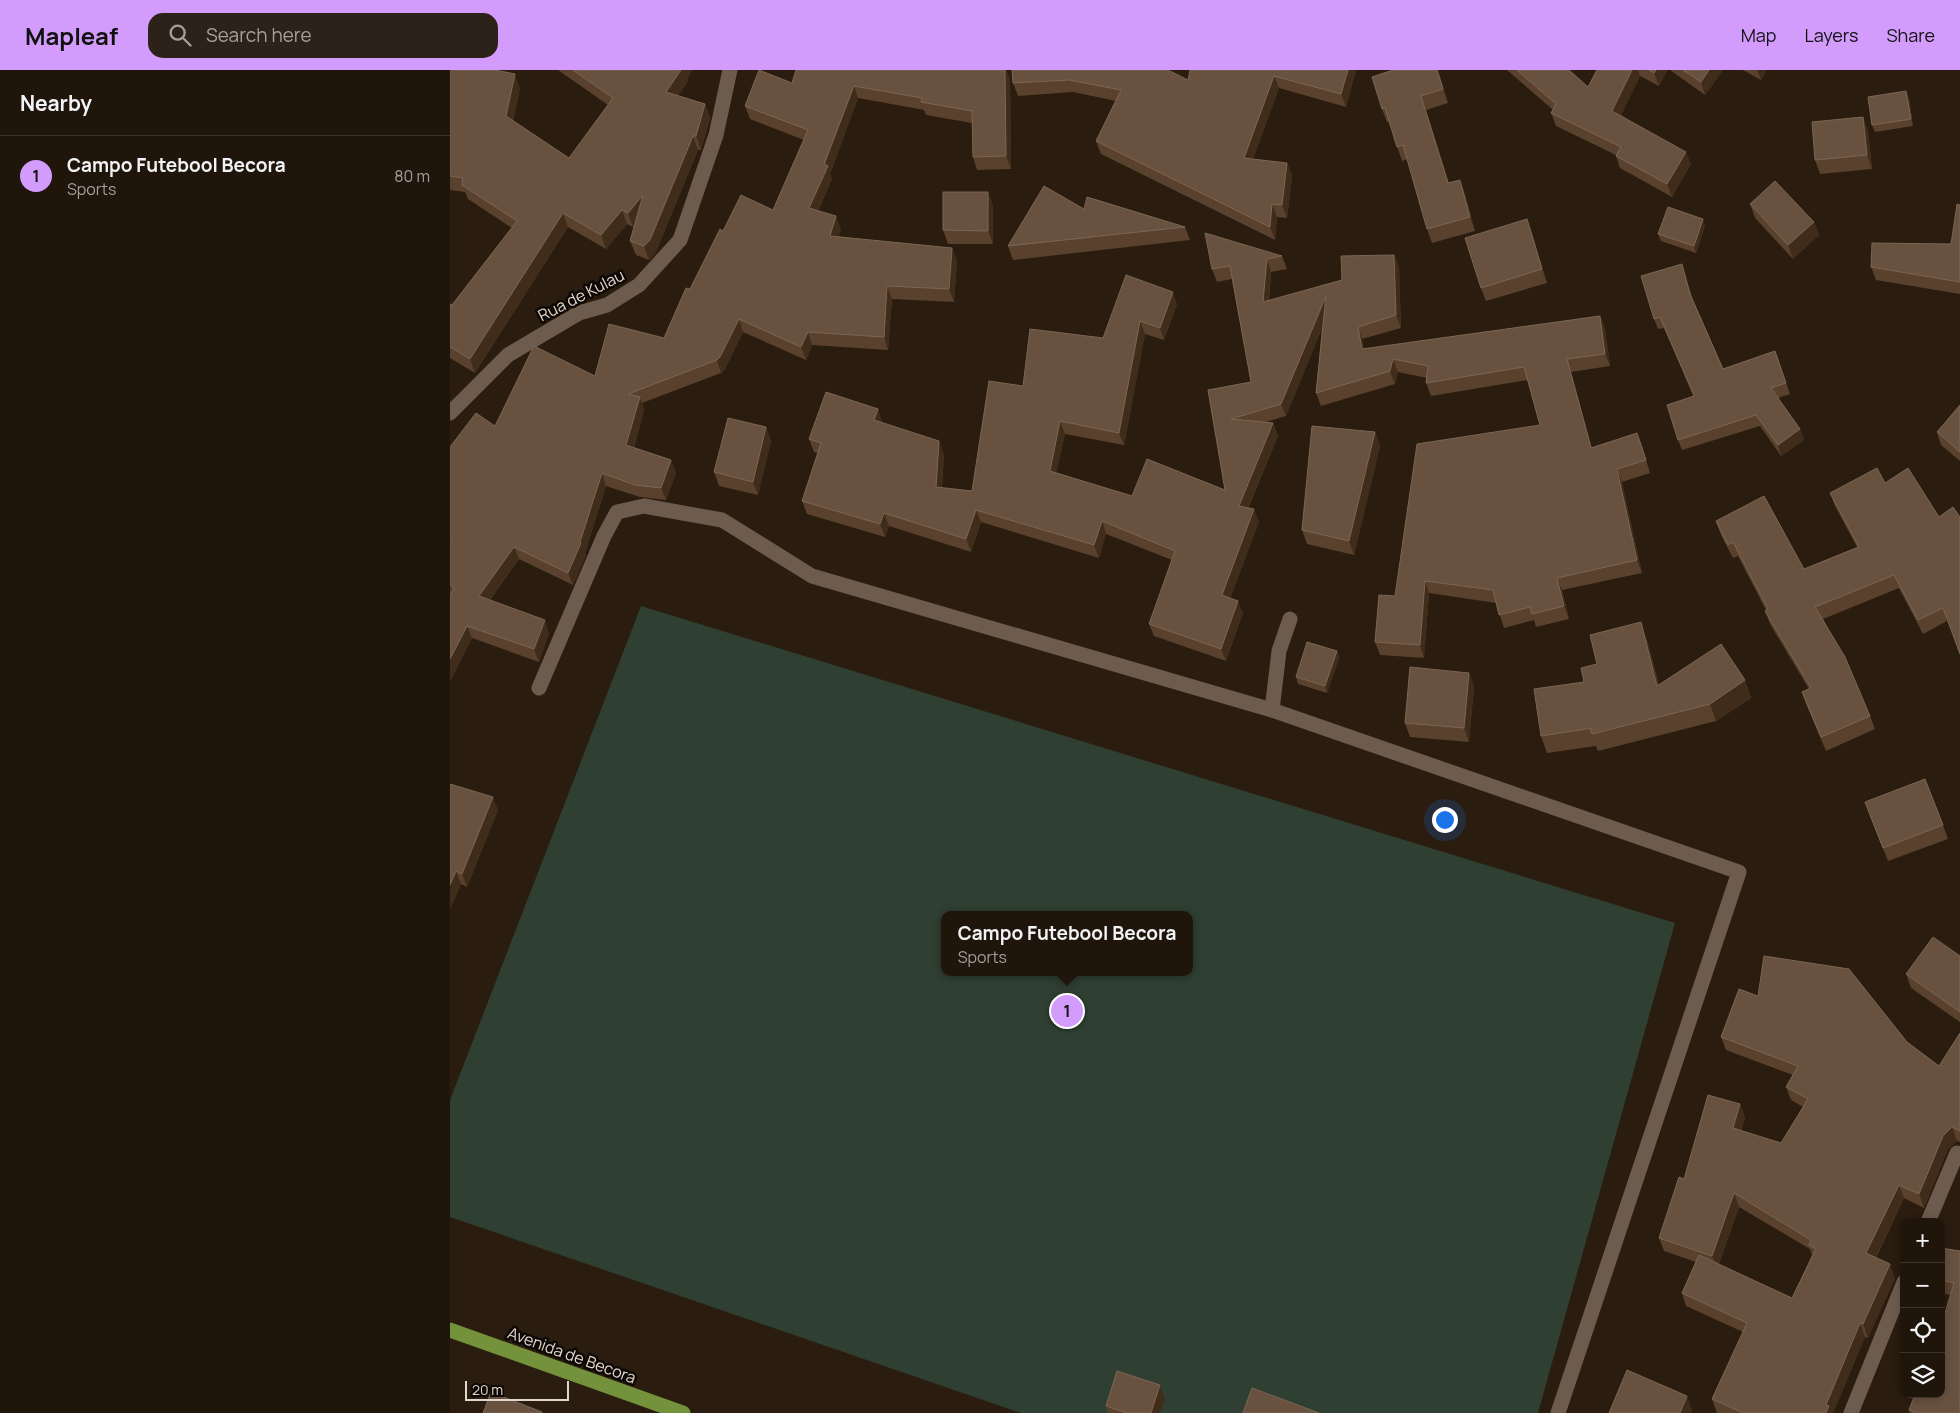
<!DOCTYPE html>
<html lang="en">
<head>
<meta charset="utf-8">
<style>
  :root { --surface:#20150b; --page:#2d2219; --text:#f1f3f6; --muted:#a29f9d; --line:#3d342c; --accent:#d39cfc }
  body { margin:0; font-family:Manrope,sans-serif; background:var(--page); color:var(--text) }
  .controls { position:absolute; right:15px; bottom:15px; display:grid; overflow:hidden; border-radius:10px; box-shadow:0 2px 8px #0003 }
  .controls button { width:45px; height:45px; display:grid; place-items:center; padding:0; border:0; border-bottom:1px solid var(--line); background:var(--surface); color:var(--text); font:25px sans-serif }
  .scale { position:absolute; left:15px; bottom:12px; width:104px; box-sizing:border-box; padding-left:5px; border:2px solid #e1d7cf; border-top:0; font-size:14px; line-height:18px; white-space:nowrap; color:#e1d7cf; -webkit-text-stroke:4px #0e0804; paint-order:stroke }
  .you { position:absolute; left:994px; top:749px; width:18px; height:18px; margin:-12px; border:4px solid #fff; border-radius:50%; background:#1a73e8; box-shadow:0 0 0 8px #1a73e833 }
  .badge { display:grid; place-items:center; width:32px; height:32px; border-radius:50%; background:var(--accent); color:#111; font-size:16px; font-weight:700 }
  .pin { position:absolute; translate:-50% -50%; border:2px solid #fff; box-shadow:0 1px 5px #0006 }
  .popup { position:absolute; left:491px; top:841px; width:252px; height:65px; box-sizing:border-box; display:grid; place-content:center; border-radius:10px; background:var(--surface); filter:drop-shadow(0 1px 4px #0005); font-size:16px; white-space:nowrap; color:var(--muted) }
  .popup b { font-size:19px; color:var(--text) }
  .popup::after { content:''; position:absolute; left:50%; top:100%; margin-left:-10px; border:10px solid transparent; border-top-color:var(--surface) }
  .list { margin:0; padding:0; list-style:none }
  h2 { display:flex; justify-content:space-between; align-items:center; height:65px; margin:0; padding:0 20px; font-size:21px }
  h2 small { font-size:16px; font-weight:400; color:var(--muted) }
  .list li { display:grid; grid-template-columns:32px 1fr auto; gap:15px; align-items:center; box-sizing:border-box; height:80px; padding:0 20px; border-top:1px solid var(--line) }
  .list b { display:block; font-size:19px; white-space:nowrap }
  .list p { margin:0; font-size:16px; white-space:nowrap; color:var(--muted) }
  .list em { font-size:16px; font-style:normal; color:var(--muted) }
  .icon { flex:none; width:28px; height:28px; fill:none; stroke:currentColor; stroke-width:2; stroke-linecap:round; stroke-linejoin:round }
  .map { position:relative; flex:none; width:1510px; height:1343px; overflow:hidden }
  header { display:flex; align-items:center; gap:30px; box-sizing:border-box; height:70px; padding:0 25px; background:var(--accent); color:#111 }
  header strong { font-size:24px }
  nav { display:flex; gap:28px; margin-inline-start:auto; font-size:18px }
  .search { width:350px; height:45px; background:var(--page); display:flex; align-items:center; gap:12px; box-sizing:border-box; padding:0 18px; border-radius:15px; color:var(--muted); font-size:19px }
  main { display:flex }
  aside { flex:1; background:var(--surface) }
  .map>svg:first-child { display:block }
</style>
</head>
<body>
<header>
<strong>Mapleaf</strong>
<div class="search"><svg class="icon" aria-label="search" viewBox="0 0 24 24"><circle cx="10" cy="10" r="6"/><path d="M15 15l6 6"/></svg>Search here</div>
<nav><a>Map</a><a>Layers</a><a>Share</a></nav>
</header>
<main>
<aside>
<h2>Nearby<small></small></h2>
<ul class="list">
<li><span class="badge">1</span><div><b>Campo Futebool Becora</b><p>Sports</p></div><em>80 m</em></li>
</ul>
</aside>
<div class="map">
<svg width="1510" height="1343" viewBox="0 0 1510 1343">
  <rect width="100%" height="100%" fill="#2a1c0f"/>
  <path fill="#2f3f31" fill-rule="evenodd" d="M191,536L1225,853L1088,1343H571L0,1147V1030ZM494,845H740V902H494Z"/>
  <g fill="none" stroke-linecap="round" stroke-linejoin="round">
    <g stroke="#6d5c4d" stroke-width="15">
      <path d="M0,343L58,285L129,243L157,235L189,215L230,170L266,65L280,0"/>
      <path d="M840,549L829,581L822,640L1289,802L1108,1343"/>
      <path d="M89,618L154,466L167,442L194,436L272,450L362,506L822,640"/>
      <path d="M1478,1152L1507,1083"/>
      <path d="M1401,1343L1454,1212"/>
    </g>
    <path stroke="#74913c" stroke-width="15" d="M0,1260L233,1343"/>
  </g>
  <g fill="#59412d" fill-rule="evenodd">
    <path d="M0,0L70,18L63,51L119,88L158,35L108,0H242L237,9L238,11L228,26L255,34L260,48L251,80H248L205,184L199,190L186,185L180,171L185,155L183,157L177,154L156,179L118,157L25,303L0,288V234L2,235L62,158L18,129L15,122L0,120Z"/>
    <path d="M346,0H556L560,10L561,99L527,100L523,87L522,53L476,45L474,40L408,28L380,104L382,109L368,141L391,159L388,166L507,190L504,232L442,229L438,280L362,275L356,290L293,262L275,299L271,303L192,333L194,340L184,378L221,390L226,403L216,430L190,427L156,416L135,483L136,485L123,515L69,489L40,530L99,563L89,592L22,568L0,611V526L1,525L0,524V377L45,356L145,306L214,268L240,219L273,161L323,140L354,70L300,49L295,36L342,13Z"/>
    <path d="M562,0L738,10L906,0L896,37L829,18L803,89L837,93L842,106L837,148L827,147L825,170L651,84L646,71L666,31L623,22L568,26L563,13Z"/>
    <path d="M943,0H988L998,33L976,40L999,113L1015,124L1025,161L982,173L977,159L957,89L952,91L939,52H937L932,39Z"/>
    <path d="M1057,0H1119L1138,17L1147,0H1217L1209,16L1190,6L1171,45L1241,94L1222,127L1170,98L1166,86V85L1106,56L1101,43L1103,40Z"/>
    <path d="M1220,0H1273L1255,25Z"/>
    <path d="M1293,0H1316L1311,10Z"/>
    <path d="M1459,28L1463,56L1425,62L1422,55Z"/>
    <path d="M1413,47L1418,61L1422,99L1370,104L1365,90Z"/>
    <path d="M1300,134L1364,152L1369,165L1343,189L1305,148Z"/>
    <path d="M543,135V174H498L493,160Z"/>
    <path d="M1510,135V224L1426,210L1421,197L1501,174Z"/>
    <path d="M634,139L735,157L740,170L563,190L558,176Z"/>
    <path d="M1077,149L1082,163L1097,213L1036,231L1031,218Z"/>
    <path d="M1255,156L1246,183L1211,171L1208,164Z"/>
    <path d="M944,185L949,197L951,258L912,269L914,279L1150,246L1155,259L1160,296L1121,302L1142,378L1187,363L1192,376L1200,403L1172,412L1192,503L1112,520L1119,549L1086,557L1084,550L1054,558L1046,533L979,523L974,588L930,585L925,572L945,526L1090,355L1078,310L981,326L976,313L977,308L948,302L945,314L871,336L866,323L872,258L836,346L816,352L823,353L828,366L798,438L809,452L780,528L793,543L776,591L704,566L699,554L722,490L656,464L649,488L531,452L521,482L439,456L435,467L357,444L352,431L368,383L364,382L359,369L428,339L432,352V353L494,384L492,418L522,421L573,316L653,268L727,234L714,270L695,264L674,375L615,364L606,403L682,426L775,420L758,320L801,312L782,209L767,212L762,199L832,186L837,199L821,202L819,231L892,210Z"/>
    <path d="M1235,205L1243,230L1273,299L1325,281L1340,324L1328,328L1350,359L1354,370L1331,386L1310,356L1232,380L1228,370L1244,326L1214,258L1208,259L1204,249Z"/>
    <path d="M1510,335V391L1491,375L1487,362Z"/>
    <path d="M316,357L321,371L308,425L269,416L264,402Z"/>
    <path d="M925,362L930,376L904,485L857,474L852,460Z"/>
    <path d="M1458,398L1497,551L1473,564L1449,518L1373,549L1420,646L1425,659L1376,681L1357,636L1352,622L1359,619L1320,554L1315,541L1316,540L1288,486L1283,488L1271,465L1266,451L1354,499L1407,477L1385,436L1380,423L1435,413Z"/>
    <path d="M1197,570L1209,615L1295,610L1301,628L1266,651L1148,681L1146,676L1097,683L1091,666L1147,594Z"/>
    <path d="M887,581L889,588L877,623L848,614L846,607Z"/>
    <path d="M1019,603L1024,616L1019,672L960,667L955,653Z"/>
    <path d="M0,714L48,740L17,817L11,814L0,839Z"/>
    <path d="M1420,746L1493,755L1498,769L1438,791Z"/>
    <path d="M1510,886V952L1461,918L1456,904Z"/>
    <path d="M1308,926L1457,972L1489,996L1510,963V1072L1507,1071L1498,1079L1474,1138L1454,1128L1426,1188L1445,1208L1418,1268L1415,1267L1383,1343H1267L1262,1329L1293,1262L1236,1236L1232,1223L1246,1192L1214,1181L1209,1168L1234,1109L1290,1034L1295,1048L1291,1061L1331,1073L1353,1037L1341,1030L1336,1017L1343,1005L1276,980L1271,967ZM1289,1137L1360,1179L1362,1185L1342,1228L1269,1194Z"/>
    <path d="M1491,1178L1510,1181V1343H1460L1459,1340L1493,1253L1501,1225L1491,1223Z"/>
    <path d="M715,1329L710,1343H658L656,1336Z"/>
  </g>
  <g fill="#402c1a">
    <path d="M231,0H242L237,9L238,11L221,36L216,22Z"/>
    <path d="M555,0H556L560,10L561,99L556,86Z"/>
    <path d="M898,0H906L896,37L891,24Z"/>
    <path d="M987,0H988L998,33L993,19Z"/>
    <path d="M1182,0H1188L1190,6L1167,53L1162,41Z"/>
    <path d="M1206,0H1217L1209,16L1204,3Z"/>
    <path d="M1259,0H1273L1255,25L1251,12Z"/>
    <path d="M1307,0H1316L1311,10Z"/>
    <path d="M65,4L70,18L61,60L56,46Z"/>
    <path d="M824,6L829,18L799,101L794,88Z"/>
    <path d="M404,16L408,28L380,104L382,109L363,151L359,138Z"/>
    <path d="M1456,21L1459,28L1463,56L1461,49Z"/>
    <path d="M971,26L976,40L1003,127L998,113Z"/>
    <path d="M255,34L260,48L251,80L246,66Z"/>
    <path d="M1413,47L1418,61L1422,99L1417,85Z"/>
    <path d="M243,66L248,80L205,184L199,190L194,176Z"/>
    <path d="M1236,82L1241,94L1222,127L1217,114Z"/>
    <path d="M837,93L842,106L837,148L832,135Z"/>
    <path d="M1010,110L1015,124L1025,161L1020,147Z"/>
    <path d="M538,122L543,135V174L538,161Z"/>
    <path d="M193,125L198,139L183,157L178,143Z"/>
    <path d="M822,134L827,147L825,170L820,157Z"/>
    <path d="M172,140L177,154L156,179L151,165Z"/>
    <path d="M113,143L118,157L25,303L20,289Z"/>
    <path d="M386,146L391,159L385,178L380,166Z"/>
    <path d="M1077,149L1082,163L1097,213L1092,199Z"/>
    <path d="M1253,149L1255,156L1246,183L1244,176Z"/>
    <path d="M1364,152L1369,165L1343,189L1338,175Z"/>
    <path d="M502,178L507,190L504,232L499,219Z"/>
    <path d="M944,185L949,197L951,258L946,245Z"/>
    <path d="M817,189L821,202L817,245L813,232Z"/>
    <path d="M437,216L442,229L438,280L434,267Z"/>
    <path d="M723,222L727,234L714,270L710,258Z"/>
    <path d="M876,226L880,239L836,346L831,334Z"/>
    <path d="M1150,246L1155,259L1160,296L1155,284Z"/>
    <path d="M289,249L293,262L275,299L271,303L267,290Z"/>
    <path d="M690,251L695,264L674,375L669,363Z"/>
    <path d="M908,257L912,269L917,292L912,279Z"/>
    <path d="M358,262L362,275L356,290L351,277Z"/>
    <path d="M943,289L948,302L945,314L940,301Z"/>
    <path d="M1117,289L1121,302L1145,391L1141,378Z"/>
    <path d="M190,327L194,340L181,388L176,375Z"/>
    <path d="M428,339L432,352L428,363L424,350Z"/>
    <path d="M610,351L615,364L604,413L600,401Z"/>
    <path d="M823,353L828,366L793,448L789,436Z"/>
    <path d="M316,357L321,371L308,425L303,412Z"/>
    <path d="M1350,359L1354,370L1331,386L1328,375Z"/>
    <path d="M925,362L930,376L904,485L899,471Z"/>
    <path d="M489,371L494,384L491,430L486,417Z"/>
    <path d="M221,390L226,403L216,430L211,418Z"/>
    <path d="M1167,399L1172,412L1192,503L1187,490Z"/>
    <path d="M152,403L156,416L135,483L136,485L123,515L118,503L130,472Z"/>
    <path d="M804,439L809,452L777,538L772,525Z"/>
    <path d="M526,440L531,452L521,482L516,469Z"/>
    <path d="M434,443L439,456L435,467L430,454Z"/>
    <path d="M652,451L656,464L649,488L644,475Z"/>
    <path d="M64,477L69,489L33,539L29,526Z"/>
    <path d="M1107,508L1112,520L1119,549L1114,536Z"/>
    <path d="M975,511L979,523L974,588L970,575Z"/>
    <path d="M788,531L793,543L776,591L771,579Z"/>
    <path d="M95,550L99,563L89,592L84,579Z"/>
    <path d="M1191,552L1197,570L1213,633L1207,616Z"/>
    <path d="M17,556L22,568L0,611V589Z"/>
    <path d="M887,581L889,588L877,623L875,616Z"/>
    <path d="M1019,603L1024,616L1019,672L1014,658Z"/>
    <path d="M1295,610L1301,628L1266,651L1260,634Z"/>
    <path d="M43,727L48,740L17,817L12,804Z"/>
    <path d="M6,801L11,814L0,839V815Z"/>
    <path d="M1290,1034L1295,1048L1288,1072L1283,1058Z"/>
    <path d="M1502,1057L1507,1071L1498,1079L1474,1138L1469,1124L1493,1066Z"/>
    <path d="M1449,1115L1454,1128L1421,1197L1416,1183Z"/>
    <path d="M1284,1123L1289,1137L1267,1199L1262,1186Z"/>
    <path d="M1440,1194L1445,1208L1418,1268L1413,1254Z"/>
    <path d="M1410,1253L1415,1267L1383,1343H1376V1335Z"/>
    <path d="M710,1315L715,1329L710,1343H701Z"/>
    <path d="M1237,1326L1242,1340L1241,1343H1230Z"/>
  </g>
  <g fill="#68513f" stroke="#7b6655">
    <path d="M0,0H45L65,4L56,46L119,88L163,28L123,0H231L216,22L255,34L246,66H243L200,170L194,176L180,171L193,125L178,143L172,140L151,165L113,143L20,289L0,277V234L2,235L67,151L12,115L13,108L0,106Z"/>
    <path d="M309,0L342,13L346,0H555L556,86L523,87L522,41L471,32L472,28L404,16L374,94L378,96L359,138L386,146L380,166L502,178L499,219L437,216L434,267L358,262L351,277L289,249L270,287L267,290L178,324L190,327L176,375L221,390L211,418L185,415L152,403L130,472L131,473L118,503L64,477L29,526L95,550L84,579L17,556L0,589V526L4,518L0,515V473L2,470L0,468V377L26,343L45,356L84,276L145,306L159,254L214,268L236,218L240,219L270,159L273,161L291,125L323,140L358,60L295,36Z"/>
    <path d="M562,0H718L738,10L740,0H898L891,24L824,6L794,88L837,93L832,135L822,134L820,157L646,71L671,20L619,10L563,13Z"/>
    <path d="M943,0H987L993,19L971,26L998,113L1010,110L1020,147L977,159L953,75L947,77L935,38L932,39L922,7Z"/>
    <path d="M1067,0H1119L1138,17L1147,0H1182L1162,41L1236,82L1217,114L1166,86L1171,77L1101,43L1106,34Z"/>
    <path d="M1199,0H1206L1204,3Z"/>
    <path d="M1233,0H1259L1251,12Z"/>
    <path d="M1456,21L1461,49L1422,55L1418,27Z"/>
    <path d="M1413,47L1417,85L1365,90L1362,52Z"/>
    <path d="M1325,111L1364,152L1338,175L1300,134Z"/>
    <path d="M594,116L634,139L637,127L735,157L558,176Z"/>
    <path d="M493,122H538V161L493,160Z"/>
    <path d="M1507,134L1510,135V212L1421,197L1422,173L1501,174Z"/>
    <path d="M1218,137L1253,149L1244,176L1208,164Z"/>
    <path d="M1077,149L1092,199L1031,218L1015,168Z"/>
    <path d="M755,163L832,186L817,189L813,232L892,210L891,186L944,185L946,245L908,257L912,279L1150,246L1155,284L1117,289L1141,378L1187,363L1196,390L1167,399L1187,490L1107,508L1114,536L1082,544L1080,537L1049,545L1043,520L975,511L970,575L925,572L929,525L945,526L967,374L1090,355L1074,297L976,313L978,296L943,289L940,301L866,323L876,226L831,334L781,349L823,353L789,436L804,439L772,525L788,531L771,579L699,554L725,481L652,451L644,475L526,440L516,469L434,443L430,454L352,431L371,373L359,369L376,322L428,339L424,350L489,371L486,417L522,421L539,311L573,316L580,259L653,268L676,205L723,222L710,258L690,251L669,363L610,351L600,401L682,426L697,389L775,420L758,320L801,312L780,196L762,199Z"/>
    <path d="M1232,194L1240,224L1273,299L1325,281L1336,313L1321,318L1350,359L1328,375L1306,345L1228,370L1217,335L1244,326L1210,247L1204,249L1191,206Z"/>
    <path d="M1510,335V382L1487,362Z"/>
    <path d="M278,348L316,357L303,412L264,402Z"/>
    <path d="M862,356L925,362L899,471L852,460Z"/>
    <path d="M1427,398L1435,413L1458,398L1489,447L1503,437L1510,447V584L1493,538L1468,550L1444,505L1365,537L1395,587L1420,646L1371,667L1352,622L1361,618L1315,541L1318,539L1283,472L1278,475L1266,451L1314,426L1354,499L1409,477L1380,423Z"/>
    <path d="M1191,552L1207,616L1271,574L1295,610L1260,634L1142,664L1140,659L1142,658L1091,666L1084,619L1134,612L1131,598L1147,594L1140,565Z"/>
    <path d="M857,572L887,581L875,616L846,607Z"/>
    <path d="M960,597L1019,603L1014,658L955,653Z"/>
    <path d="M1475,709L1493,755L1433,778L1415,732Z"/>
    <path d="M0,714L43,727L12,804L6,801L0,815Z"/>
    <path d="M1483,867L1510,886V942L1456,904Z"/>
    <path d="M1314,886L1399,899L1457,972L1489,996L1510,963V1061L1502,1057L1493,1066L1469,1124L1449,1115L1416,1183L1440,1194L1413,1254L1410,1253L1376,1335L1379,1336L1376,1343H1293L1262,1329L1297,1253L1232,1223L1249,1185L1342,1228L1366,1179L1359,1175L1361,1170L1284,1123L1262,1186L1209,1168L1229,1107L1234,1109L1258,1025L1290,1034L1283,1058L1331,1073L1358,1029L1336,1017L1348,996L1271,967L1289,919L1308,926Z"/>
    <path d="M1491,1178L1510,1181V1343H1466L1459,1340L1465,1324H1491V1257L1504,1213L1491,1210Z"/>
    <path d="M1177,1300L1237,1326L1230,1343H1159Z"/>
    <path d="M667,1301L710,1315L701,1343H677L656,1336Z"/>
    <path d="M802,1318L869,1343H793Z"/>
    <path d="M41,1322L92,1342V1343H33Z"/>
  </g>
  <g text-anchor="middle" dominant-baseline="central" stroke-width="5" stroke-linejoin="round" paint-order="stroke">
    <g font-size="16" fill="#e1d7cf" stroke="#0e0804">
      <text transform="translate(131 225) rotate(-27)">Rua de Kulau</text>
      <text transform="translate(122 1285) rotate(20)">Avenida de Becora</text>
    </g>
  </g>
</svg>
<div class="controls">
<button>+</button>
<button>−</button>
<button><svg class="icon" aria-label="locate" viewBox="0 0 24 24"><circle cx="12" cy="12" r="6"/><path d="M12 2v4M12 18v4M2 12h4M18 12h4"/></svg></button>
<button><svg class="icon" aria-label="layers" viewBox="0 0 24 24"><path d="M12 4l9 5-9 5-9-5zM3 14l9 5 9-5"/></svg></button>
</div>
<div class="scale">20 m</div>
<div class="you"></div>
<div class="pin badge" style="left:617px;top:941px">1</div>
<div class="popup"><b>Campo Futebool Becora</b>Sports</div>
</div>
</main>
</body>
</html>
